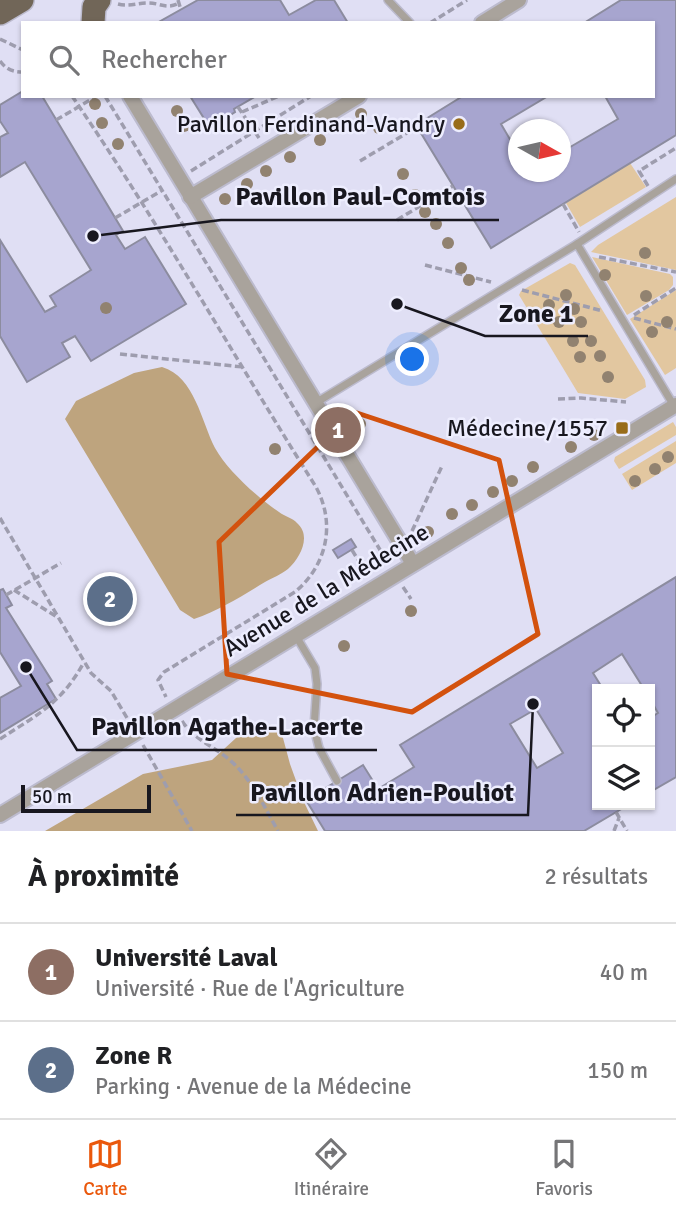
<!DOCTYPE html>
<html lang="fr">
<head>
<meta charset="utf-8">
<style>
  :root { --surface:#fff; --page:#f6f6f6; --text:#202124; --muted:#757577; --line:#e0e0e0; --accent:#ea580c }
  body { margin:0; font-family:Signika,sans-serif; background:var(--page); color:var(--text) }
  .controls { position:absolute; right:21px; bottom:21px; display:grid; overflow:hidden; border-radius:0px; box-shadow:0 2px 5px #0004 }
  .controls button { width:63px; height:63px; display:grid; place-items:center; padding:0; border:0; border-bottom:2px solid var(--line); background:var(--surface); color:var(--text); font:35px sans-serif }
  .compass { position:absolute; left:508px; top:119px; width:63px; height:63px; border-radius:50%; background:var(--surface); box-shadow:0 2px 5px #0004; rotate:98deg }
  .scale { position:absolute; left:21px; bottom:18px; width:130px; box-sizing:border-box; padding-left:7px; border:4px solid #18171f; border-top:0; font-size:19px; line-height:24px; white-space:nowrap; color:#18171f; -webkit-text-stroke:5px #ededfe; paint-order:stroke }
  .you { position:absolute; left:413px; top:360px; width:24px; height:24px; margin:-18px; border:5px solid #fff; border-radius:50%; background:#1a73e8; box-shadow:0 0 0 10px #1a73e833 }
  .badge { display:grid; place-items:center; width:46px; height:46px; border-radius:50%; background:var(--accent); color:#fff; font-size:23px; font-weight:700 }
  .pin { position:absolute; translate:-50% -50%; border:4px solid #fff; box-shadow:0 2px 7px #0006 }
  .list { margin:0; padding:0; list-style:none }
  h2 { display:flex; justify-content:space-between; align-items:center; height:91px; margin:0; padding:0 28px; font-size:30px }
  h2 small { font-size:23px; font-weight:400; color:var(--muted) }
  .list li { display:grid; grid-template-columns:46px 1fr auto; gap:21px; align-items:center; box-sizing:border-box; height:98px; padding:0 28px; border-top:2px solid var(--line) }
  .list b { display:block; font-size:26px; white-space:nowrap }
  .list p { margin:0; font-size:23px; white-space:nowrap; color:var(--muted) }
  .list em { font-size:23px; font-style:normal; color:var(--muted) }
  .icon { flex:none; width:38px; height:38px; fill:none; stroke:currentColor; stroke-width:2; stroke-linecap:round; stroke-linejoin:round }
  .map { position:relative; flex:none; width:676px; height:831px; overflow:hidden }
  .search { position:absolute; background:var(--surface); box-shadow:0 2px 5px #0004; left:21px; right:21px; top:21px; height:77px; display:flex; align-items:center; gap:18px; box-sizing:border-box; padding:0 24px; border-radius:0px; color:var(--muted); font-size:26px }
  .sheet { height:287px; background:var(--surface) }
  nav { display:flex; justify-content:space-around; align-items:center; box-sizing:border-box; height:98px; border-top:2px solid var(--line); background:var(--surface); font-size:19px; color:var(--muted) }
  nav a { display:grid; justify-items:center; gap:4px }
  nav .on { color:var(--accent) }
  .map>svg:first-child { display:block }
</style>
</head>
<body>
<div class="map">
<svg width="676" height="831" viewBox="0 0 676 831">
  <rect width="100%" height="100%" fill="#e0dff4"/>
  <g fill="#e2c7a0">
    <path d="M630,163L646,187L580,227L566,203Z"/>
    <path d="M676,197V270L591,252L598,245Z"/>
    <path d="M592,257L670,274L673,277V285L669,290L627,315Z"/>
    <path d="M570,263L575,265L645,380L646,387L625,399L578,393L519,295L521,291Z"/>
    <path d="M676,290V368L665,375L630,319Z"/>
    <path d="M673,422L676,427V435L619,469L614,461L615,457Z"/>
    <path d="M676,441V463L632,490L622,474Z"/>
  </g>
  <g fill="#bea47e">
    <path d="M162,367C195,377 201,421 215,448C227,470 259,499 279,512C284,516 293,518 297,523C312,536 300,558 288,569C282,574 272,578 265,582C242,596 220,610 194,619L180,610L65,419L76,401L134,373Z"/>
    <path d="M265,723L275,726L283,738L290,764L303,800L318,831H45L143,774L212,760L248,727Z"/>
  </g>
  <g fill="#a7a5cf" stroke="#8c8c9f" stroke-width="2" fill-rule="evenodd">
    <path d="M198,0H280L289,15L316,0H334L348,23H157Z"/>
    <path d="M621,0H676V135L491,248L416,125L463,96H548L501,124L518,153V172H560V153L618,119L605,96H653V23H584Z"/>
    <path d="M23,91V96H42L123,231L116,235L125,249L145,237L186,304L91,361L75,336L62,343L70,357L27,382L0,336V240L45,312L56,306L50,296L91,270L25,162L0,177V137L8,133L0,121V105Z"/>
    <path d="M190,96H256L234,109L235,112L210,128Z"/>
    <path d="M351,539L356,547L338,558L333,550Z"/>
    <path d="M676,577V777L650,792V718L658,713L650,699V689H644L622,654L593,673L603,689H597V805H628L584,831H325L306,800L363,765L378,789L414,767L400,745ZM536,709L563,753L537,768L510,724Z"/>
    <path d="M3,589L12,605L6,608L52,681L47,684L56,699L0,733V698L21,686L0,652V590Z"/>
  </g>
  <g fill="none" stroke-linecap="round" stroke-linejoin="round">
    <defs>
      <g id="service">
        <path d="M388,0L410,23"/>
        <path d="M577,244L674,406"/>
        <path d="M317,402L577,244L676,179"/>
        <path d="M296,636L315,668L317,684L314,728L319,748L337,781"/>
      </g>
      <g id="minor">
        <path d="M482,23L519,0"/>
        <path d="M130,96L413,564"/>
        <path d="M190,197L359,96"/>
        <path d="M0,815L676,405"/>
      </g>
      <g id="trunk">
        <path d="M0,13L22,0"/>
        <path d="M93,23L94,7L99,0"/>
      </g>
    </defs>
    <use href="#service" stroke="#bcbbce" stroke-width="10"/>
    <use href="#minor" stroke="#bcbbce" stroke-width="18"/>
    <use href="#trunk" stroke="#bcbbce" stroke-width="26"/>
    <g stroke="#9e9dae" stroke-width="3.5" stroke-dasharray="7 3.5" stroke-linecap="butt">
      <path d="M178,0L181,10"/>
      <path d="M118,4C129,7 137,3 148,3C160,3 166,9 177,4"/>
      <path d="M430,23L467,0"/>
      <path d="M0,39L23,50"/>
      <path d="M0,61C6,69 12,72 23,72"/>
      <path d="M72,96C159,223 234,357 316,487C336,524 327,565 295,592L164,672L158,680L166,697"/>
      <path d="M105,96L388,563"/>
      <path d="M238,107L259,138"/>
      <path d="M242,112L279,96"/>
      <path d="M56,120L97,96"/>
      <path d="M360,161L417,127"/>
      <path d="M191,171L311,96"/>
      <path d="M648,186L639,171L676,148"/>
      <path d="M563,204L579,232"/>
      <path d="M115,218L161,191"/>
      <path d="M397,220L453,186"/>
      <path d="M599,257L676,272"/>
      <path d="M425,265L491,282"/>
      <path d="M522,290L603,311"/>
      <path d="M634,315L676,288"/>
      <path d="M634,318L676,329"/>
      <path d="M120,354L243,367"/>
      <path d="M558,399L581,398L626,402"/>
      <path d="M0,518L91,673L111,691L127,718"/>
      <path d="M412,531L442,466"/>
      <path d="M352,550L360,563"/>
      <path d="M403,587L411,599"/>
      <path d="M14,590L57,617"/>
      <path d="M6,595L61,563"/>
      <path d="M182,721C194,740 216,747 232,762C252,780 265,808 278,831"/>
      <path d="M0,739C37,715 62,703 84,662"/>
      <path d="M143,745L192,831"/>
      <path d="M616,812L627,831"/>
      <path d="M614,831L619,818"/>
    </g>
    <use href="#service" stroke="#a9a39c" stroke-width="7"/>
    <use href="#minor" stroke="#a9a39c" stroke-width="14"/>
    <use href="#trunk" stroke="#716658" stroke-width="23"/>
  </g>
  <g fill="#918270">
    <circle cx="95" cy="104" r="6"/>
    <circle cx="177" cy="111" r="6"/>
    <circle cx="361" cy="114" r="6"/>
    <circle cx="102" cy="123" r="6"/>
    <circle cx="184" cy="126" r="6"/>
    <circle cx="379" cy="128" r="6"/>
    <circle cx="320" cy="140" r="6"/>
    <circle cx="118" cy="144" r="6"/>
    <circle cx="290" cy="157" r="6"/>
    <circle cx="266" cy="171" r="6"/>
    <circle cx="403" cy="174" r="6"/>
    <circle cx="247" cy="184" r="6"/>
    <circle cx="415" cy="195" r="6"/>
    <circle cx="225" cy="199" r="6"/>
    <circle cx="425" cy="212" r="6"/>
    <circle cx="436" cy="224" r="6"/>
    <circle cx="448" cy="243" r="6"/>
    <circle cx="645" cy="253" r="6"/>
    <circle cx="461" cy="268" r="6"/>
    <circle cx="605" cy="275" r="6"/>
    <circle cx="469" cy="280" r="6"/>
    <circle cx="566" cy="295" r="6"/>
    <circle cx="646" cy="296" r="6"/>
    <circle cx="549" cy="305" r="6"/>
    <circle cx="106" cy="308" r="6"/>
    <circle cx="574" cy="309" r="6"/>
    <circle cx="559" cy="322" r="6"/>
    <circle cx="581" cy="322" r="6"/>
    <circle cx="667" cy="322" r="6"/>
    <circle cx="652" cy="332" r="6"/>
    <circle cx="573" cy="341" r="6"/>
    <circle cx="591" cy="341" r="6"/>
    <circle cx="600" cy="356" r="6"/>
    <circle cx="580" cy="357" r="6"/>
    <circle cx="608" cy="377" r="6"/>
    <circle cx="360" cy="424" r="6"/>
    <circle cx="594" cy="435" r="6"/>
    <circle cx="571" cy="447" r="6"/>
    <circle cx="275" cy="449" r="6"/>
    <circle cx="668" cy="457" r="6"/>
    <circle cx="533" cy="467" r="6"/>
    <circle cx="655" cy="469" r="6"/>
    <circle cx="512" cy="481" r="6"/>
    <circle cx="635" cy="481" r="6"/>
    <circle cx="493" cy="492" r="6"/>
    <circle cx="472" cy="505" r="6"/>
    <circle cx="452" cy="514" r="6"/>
    <circle cx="428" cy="532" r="6"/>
    <circle cx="411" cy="611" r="6"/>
    <circle cx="344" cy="646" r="6"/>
  </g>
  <path fill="none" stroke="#d3520e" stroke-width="5" stroke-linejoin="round" d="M354,412L499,460L538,634L412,712L227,674L219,542Z"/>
  <g fill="#986c1a" stroke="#ededfe" stroke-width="2.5">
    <circle cx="459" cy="124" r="7"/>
    <rect x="615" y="421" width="14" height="14" rx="3.5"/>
  </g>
  <g text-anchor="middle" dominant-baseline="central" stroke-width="5" stroke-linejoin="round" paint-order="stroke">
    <g font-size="24" fill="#18171f" stroke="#ededfe" text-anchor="end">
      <text x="445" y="124">Pavillon Ferdinand-Vandry</text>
      <text x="608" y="428">Médecine/1557</text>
    </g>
    <g font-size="24" fill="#18171f" stroke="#ededfe">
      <text transform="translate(326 590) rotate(-31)">Avenue de la Médecine</text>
    </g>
  </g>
  <path fill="none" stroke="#18171f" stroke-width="2.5" d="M93 236L221 220H499M397 304L485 336H588M26 667L77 750H377M533 704L528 815H236"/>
  <g fill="#18171f" stroke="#ededfe" stroke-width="2.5">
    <circle cx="93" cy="236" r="7"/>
    <circle cx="397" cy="304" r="7"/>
    <circle cx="26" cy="667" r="7"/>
    <circle cx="533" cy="704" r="7"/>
  </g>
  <g font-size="26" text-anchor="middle" font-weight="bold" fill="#18171f" stroke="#ededfe" stroke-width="5" stroke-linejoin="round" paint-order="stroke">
    <text x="360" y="205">Pavillon Paul-Comtois</text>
    <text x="536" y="322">Zone 1</text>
    <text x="227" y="735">Pavillon Agathe-Lacerte</text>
    <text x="382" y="801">Pavillon Adrien-Pouliot</text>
  </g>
</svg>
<div class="controls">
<button><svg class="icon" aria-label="locate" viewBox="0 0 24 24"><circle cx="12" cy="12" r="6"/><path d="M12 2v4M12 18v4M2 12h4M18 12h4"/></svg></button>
<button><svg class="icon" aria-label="layers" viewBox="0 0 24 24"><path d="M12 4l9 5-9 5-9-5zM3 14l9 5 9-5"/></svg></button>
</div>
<svg class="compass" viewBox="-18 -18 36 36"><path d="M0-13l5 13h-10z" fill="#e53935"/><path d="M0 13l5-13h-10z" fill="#757577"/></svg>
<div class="scale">50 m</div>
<div class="you"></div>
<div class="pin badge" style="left:338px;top:430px;background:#8d6e63">1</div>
<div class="pin badge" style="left:110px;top:599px;background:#5c6f8a">2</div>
<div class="search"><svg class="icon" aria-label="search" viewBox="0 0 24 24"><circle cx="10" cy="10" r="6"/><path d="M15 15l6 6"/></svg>Rechercher</div>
</div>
<section class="sheet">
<h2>À proximité<small>2 résultats</small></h2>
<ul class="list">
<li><span class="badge" style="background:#8d6e63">1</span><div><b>Université Laval</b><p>Université · Rue de l'Agriculture</p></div><em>40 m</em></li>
<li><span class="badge" style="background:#5c6f8a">2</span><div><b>Zone R</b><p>Parking · Avenue de la Médecine</p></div><em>150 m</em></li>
</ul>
</section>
<nav>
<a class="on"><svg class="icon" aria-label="map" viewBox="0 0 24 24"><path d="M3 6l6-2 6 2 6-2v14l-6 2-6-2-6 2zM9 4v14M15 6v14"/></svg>Carte</a>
<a><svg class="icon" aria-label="directions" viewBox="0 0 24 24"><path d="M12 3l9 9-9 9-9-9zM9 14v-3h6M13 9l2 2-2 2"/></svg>Itinéraire</a>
<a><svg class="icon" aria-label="saved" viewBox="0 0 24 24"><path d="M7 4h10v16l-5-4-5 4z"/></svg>Favoris</a>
</nav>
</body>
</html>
